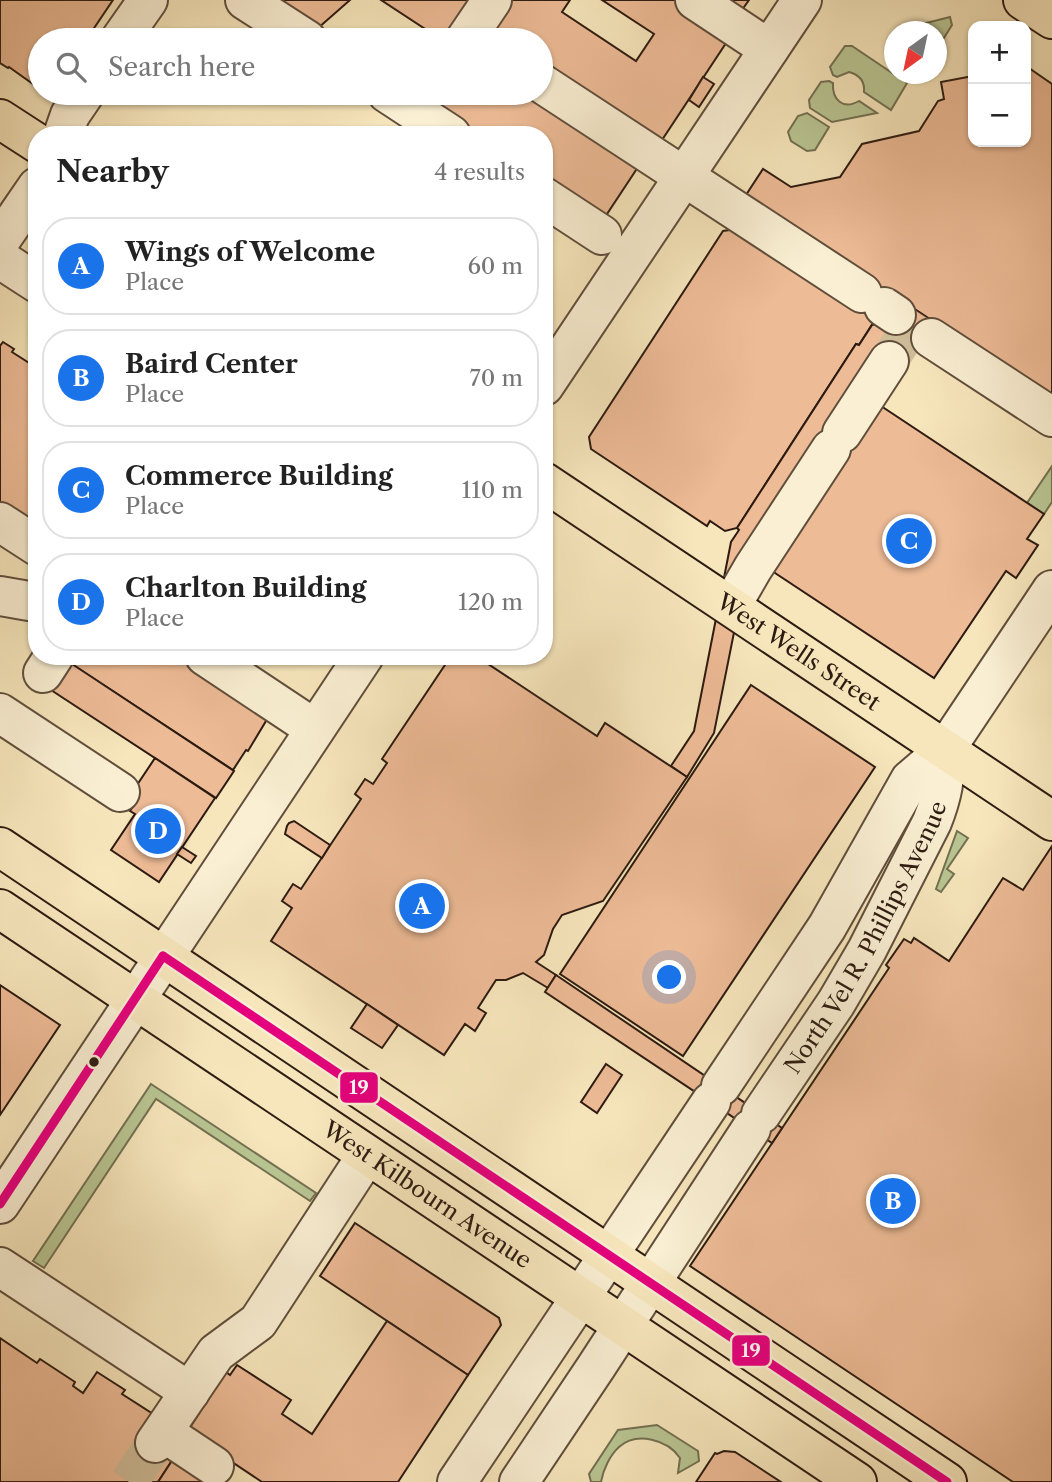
<!DOCTYPE html>
<html lang="en">
<head>
<meta charset="utf-8">
<style>
  :root { --surface:#fff; --page:#f6f6f6; --text:#222; --muted:#767676; --line:#e0e0e0; --accent:#1a73e8 }
  body { margin:0; font-family:"Libre Caslon Text",serif; background:var(--page); color:var(--text) }
  .controls { position:absolute; right:21px; top:21px; display:grid; overflow:hidden; border-radius:14px; box-shadow:0 2px 5px #0004 }
  .controls button { width:63px; height:63px; display:grid; place-items:center; padding:0; border:0; border-bottom:2px solid var(--line); background:var(--surface); color:var(--text); font:35px sans-serif }
  .compass { position:absolute; left:884px; top:21px; width:63px; height:63px; border-radius:50%; background:var(--surface); box-shadow:0 2px 5px #0004; rotate:213deg }
  .you { position:absolute; left:670px; top:978px; width:24px; height:24px; margin:-18px; border:5px solid #fff; border-radius:50%; background:#1a73e8; box-shadow:0 0 0 10px #1a73e833 }
  .badge { display:grid; place-items:center; width:46px; height:46px; border-radius:50%; background:var(--accent); color:#fff; font-size:23px; font-weight:700 }
  .pin { position:absolute; translate:-50% -50%; border:4px solid #fff; box-shadow:0 2px 7px #0006 }
  .list { margin:0; padding:0; list-style:none }
  h2 { display:flex; justify-content:space-between; align-items:center; height:91px; margin:0; padding:0 28px; font-size:30px }
  h2 small { font-size:23px; font-weight:400; color:var(--muted) }
  .list li { display:grid; grid-template-columns:46px 1fr auto; gap:21px; align-items:center; box-sizing:border-box; height:98px; margin:0 14px 14px; padding:0 14px; border:2px solid var(--line); border-radius:28px }
  .list b { display:block; font-size:26px; white-space:nowrap }
  .list p { margin:0; font-size:23px; white-space:nowrap; color:var(--muted) }
  .list em { font-size:23px; font-style:normal; color:var(--muted) }
  .icon { flex:none; width:38px; height:38px; fill:none; stroke:currentColor; stroke-width:2; stroke-linecap:round; stroke-linejoin:round }
  .map { position:relative; flex:none; width:1052px; height:1482px; overflow:hidden }
  .search { position:absolute; background:var(--surface); box-shadow:0 2px 5px #0004; left:28px; top:28px; width:525px; height:77px; display:flex; align-items:center; gap:18px; box-sizing:border-box; padding:0 24px; border-radius:38px; color:var(--muted); font-size:26px }
  .panel { position:absolute; background:var(--surface); box-shadow:0 2px 5px #0004; left:28px; top:126px; width:525px; height:539px; border-radius:28px }
  .map>svg:first-child { display:block }
</style>
</head>
<body>
<div class="map">
<svg width="1052" height="1482" viewBox="0 0 1052 1482">
  <rect width="100%" height="100%" fill="#f7e6bc"/>
  <filter id="stains"><feTurbulence type="fractalNoise" baseFrequency=".00286" numOctaves="4"/><feColorMatrix values="0 0 0 0 .2 0 0 0 0 .09 0 0 0 0 .02 0 0 0 .5 -.17"/></filter>
  <radialGradient id="worn" r=".72"><stop offset=".6" stop-color="#630" stop-opacity="0"/><stop offset="1" stop-color="#630" stop-opacity=".3"/></radialGradient>
  <g fill="#b9c693" stroke="#737052" stroke-width="2">
    <path d="M950,17L952,25L937,49L936,32L927,31L926,23Z"/>
    <path d="M845,46H852L907,83L891,110L864,92C865,81 860,75 849,72L837,77L833,75L830,67Z"/>
    <path d="M829,81L833,83C832,100 843,110 859,101L877,113L832,122L810,108L809,100L821,82Z"/>
    <path d="M807,113L829,127L815,150L807,151L791,141L788,132L798,116Z"/>
    <path d="M1052,466V502L1044,514L1027,503Z"/>
    <path d="M957,831L968,838L947,869L954,874L941,892L936,889Z"/>
    <path d="M151,1084L316,1193L310,1201L156,1099L44,1268L33,1261Z"/>
    <path d="M657,1425L698,1451L699,1461L678,1473L680,1458C668,1440 637,1431 619,1447C610,1455 603,1470 601,1482H591L589,1474L618,1430Z"/>
  </g>
  <g fill="#edbb96" stroke="#2d1b11" stroke-width="2">
    <path d="M0,0H113L86,40H40V89L9,67L8,68L0,63Z"/>
    <path d="M274,0H350L317,29Z"/>
    <path d="M381,0H475L448,40H442Z"/>
    <path d="M507,0H570L562,12L636,61L654,34L602,0H686L734,31L656,149L541,68V40H498L486,32Z"/>
    <path d="M705,0H749L735,20Z"/>
    <path d="M1026,66L1052,84V400L744,198L763,169L791,187L840,177L862,144L919,131L938,101L944,99L941,82L973,76V142H1026Z"/>
    <path d="M703,77L714,84L699,107L689,100Z"/>
    <path d="M445,93H531L640,164L603,220L544,182V135H473L434,109Z"/>
    <path d="M736,229L875,320L859,345L856,344L737,528L725,531L710,521L707,526L591,449L589,437L723,231Z"/>
    <path d="M904,302L939,325L930,340L912,344L897,366L751,547L714,733L687,777L671,766L694,731L731,542L739,530L737,528L856,344L859,345L872,325L893,320Z"/>
    <path d="M3,342L14,349L12,352L37,368V530L0,505V346Z"/>
    <path d="M878,404L1044,514L1027,539L1038,545L1016,578L1006,571L934,678L769,569Z"/>
    <path d="M70,656H178L269,716L248,751L246,750L233,770L67,661Z"/>
    <path d="M451,656H476L597,736L605,723L687,777L603,901L562,915L553,929L544,955L536,962L556,975L548,988L523,973L506,980H496L478,1008L486,1013L475,1031L465,1024L444,1055L271,941L292,908L282,901L293,884L301,889L361,799L355,794L365,779L373,784L387,763L382,759Z"/>
    <path d="M69,662L234,771L216,798L51,690Z"/>
    <path d="M751,685L875,767L683,1056L560,974Z"/>
    <path d="M155,758L215,798L159,882L111,850L135,814L130,811L134,805L127,800Z"/>
    <path d="M294,821L330,845L322,858L285,834L287,826L289,823Z"/>
    <path d="M1052,846V1482H1013L690,1266L889,968L886,965L904,939L911,943L914,938L949,961L1003,878L1023,890Z"/>
    <path d="M182,847L196,856L191,863L177,854Z"/>
    <path d="M556,975L782,1128L772,1143L545,992Z"/>
    <path d="M0,985L60,1025L0,1115Z"/>
    <path d="M367,1004L398,1025L382,1048L351,1028Z"/>
    <path d="M606,1064L622,1075L597,1113L581,1102Z"/>
    <path d="M355,1223L499,1318L501,1325L468,1375L320,1276Z"/>
    <path d="M387,1321L468,1375L398,1482H262L187,1432L226,1372L230,1375L237,1365L291,1400L282,1414L312,1434Z"/>
    <path d="M0,1338L37,1363L40,1359L75,1382L73,1386L83,1393L97,1372L125,1390L122,1394L153,1414L175,1456L158,1482H0Z"/>
    <path d="M724,1451L735,1452L781,1482H696L715,1453L717,1454Z"/>
    <path d="M175,1456L214,1482H158Z"/>
  </g>
  <g fill="none" stroke-linecap="round" stroke-linejoin="round">
    <g stroke="#cfbd9a" stroke-width="38" stroke-dasharray="38 19" stroke-linecap="butt">
      <path d="M889,361L920,313"/>
      <path d="M129,1482L155,1443"/>
    </g>
    <defs>
      <g id="minor">
        <path d="M245,0L307,40"/>
        <path d="M695,0L769,49"/>
        <path d="M120,40L148,0"/>
        <path d="M465,40L492,0"/>
        <path d="M541,83L862,293"/>
        <path d="M387,93L451,135"/>
        <path d="M63,135L70,115L85,93"/>
        <path d="M544,197L602,235"/>
        <path d="M0,241L37,187"/>
        <path d="M0,259L37,283"/>
        <path d="M884,307L896,315"/>
        <path d="M931,338L1052,417"/>
        <path d="M544,386L802,0"/>
        <path d="M842,433L889,361"/>
        <path d="M0,522L37,546"/>
        <path d="M0,596L29,601"/>
        <path d="M731,606L753,568L831,449"/>
        <path d="M205,656L315,729"/>
        <path d="M43,673L54,656"/>
        <path d="M0,713L120,792"/>
        <path d="M721,1086L827,927L910,780L945,750L1052,590"/>
        <path id="s1" d="M761,1114L836,1003L867,950L932,822C942,797 946,777 945,750"/>
        <path d="M0,1204L364,656"/>
        <path d="M0,1267L190,1392"/>
        <path d="M163,1432L214,1466"/>
        <path d="M155,1443L216,1353L258,1322L367,1155"/>
        <path d="M457,1482L711,1102"/>
        <path d="M519,1482L596,1367L751,1129"/>
      </g>
      <g id="major">
        <path d="M1023,0L1052,19"/>
        <path d="M0,119L37,143"/>
        <path id="s2" d="M544,482L1052,821"/>
        <path d="M0,847L947,1482"/>
        <path id="s3" d="M0,909L857,1482"/>
      </g>
    </defs>
    <use href="#minor" stroke="#604e3c" stroke-width="42"/>
    <use href="#major" stroke="#2d1b11" stroke-width="42"/>
    <use href="#minor" stroke="#faefd3" stroke-width="38"/>
    <use href="#major" stroke="#f7e6bc" stroke-width="38"/>
    <defs>
      <g id="bus-1">
        <path d="M163,956L947,1482"/>
        <path d="M0,1204L163,956"/>
      </g>
    </defs>
    <use href="#bus-1" stroke="#faefd3" stroke-width="14"/>
    <use href="#bus-1" stroke="#e5007d" stroke-width="9"/>
  </g>
  <circle fill="#2d1b11" stroke="#faefd3" stroke-width="2.5" cx="94" cy="1062" r="6"/>
  <g text-anchor="middle" dominant-baseline="central" stroke-width="6" stroke-linejoin="round" paint-order="stroke">
    <g font-size="23" fill="#2d1b11" stroke="#faefd3">
      <text stroke="none"><textPath href="#s2" startOffset="306">West Wells Street</textPath></text>
      <text stroke="none"><textPath href="#s1" startOffset="206">North Vel R. Phillips Avenue</textPath></text>
      <text stroke="none"><textPath href="#s3" startOffset="514">West Kilbourn Avenue</textPath></text>
    </g>
  </g>
  <g stroke="#faefd3" stroke-width="2.5">
    <rect x="339" y="1071" width="40" height="33" rx="7" fill="#e5007d"/>
    <rect x="731" y="1334" width="40" height="33" rx="7" fill="#e5007d"/>
  </g>
  <g font-size="19" text-anchor="middle" font-weight="bold" fill="#fff">
    <text x="359" y="1094">19</text>
    <text x="751" y="1357">19</text>
  </g>
  <rect width="100%" height="100%" filter="url(#stains)"/>
  <rect width="100%" height="100%" fill="url(#worn)"/>
</svg>
<div class="controls">
<button>+</button>
<button>−</button>
</div>
<svg class="compass" viewBox="-18 -18 36 36"><path d="M0-13l5 13h-10z" fill="#e53935"/><path d="M0 13l5-13h-10z" fill="#767676"/></svg>
<div class="you"></div>
<div class="pin badge" style="left:422px;top:906px">A</div>
<div class="pin badge" style="left:893px;top:1201px">B</div>
<div class="pin badge" style="left:909px;top:541px">C</div>
<div class="pin badge" style="left:158px;top:831px">D</div>
<div class="search"><svg class="icon" aria-label="search" viewBox="0 0 24 24"><circle cx="10" cy="10" r="6"/><path d="M15 15l6 6"/></svg>Search here</div>
<section class="panel">
<h2>Nearby<small>4 results</small></h2>
<ul class="list">
<li><span class="badge">A</span><div><b>Wings of Welcome</b><p>Place</p></div><em>60 m</em></li>
<li><span class="badge">B</span><div><b>Baird Center</b><p>Place</p></div><em>70 m</em></li>
<li><span class="badge">C</span><div><b>Commerce Building</b><p>Place</p></div><em>110 m</em></li>
<li><span class="badge">D</span><div><b>Charlton Building</b><p>Place</p></div><em>120 m</em></li>
</ul>
</section>
</div>
</body>
</html>
